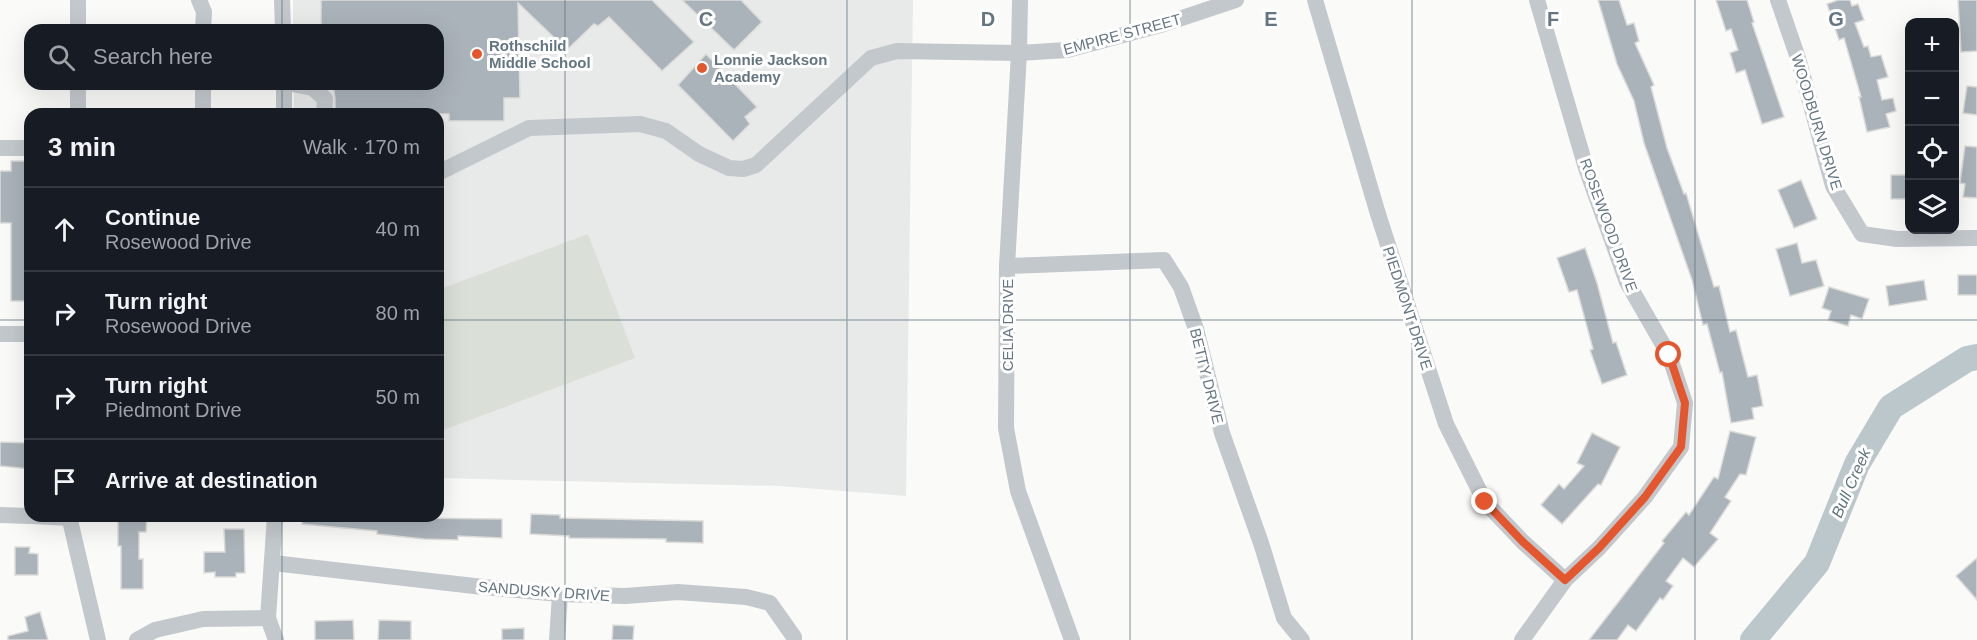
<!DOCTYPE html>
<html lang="en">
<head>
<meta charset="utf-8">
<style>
  :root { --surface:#171b24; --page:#20242c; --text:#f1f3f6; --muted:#9ea1a6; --line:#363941 }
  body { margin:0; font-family:Helvetica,sans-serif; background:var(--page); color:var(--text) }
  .controls { position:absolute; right:18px; top:18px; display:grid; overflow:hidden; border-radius:12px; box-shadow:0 6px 24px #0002 }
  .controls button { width:54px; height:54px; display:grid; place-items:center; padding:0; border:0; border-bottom:2px solid var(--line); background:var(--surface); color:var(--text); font:30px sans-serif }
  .stop { position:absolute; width:18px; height:18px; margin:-14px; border:4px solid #e4572e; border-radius:50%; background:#fff }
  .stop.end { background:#e4572e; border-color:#fff; box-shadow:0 2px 6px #0008 }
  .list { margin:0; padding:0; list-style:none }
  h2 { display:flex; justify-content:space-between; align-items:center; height:78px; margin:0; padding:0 24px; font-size:26px }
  h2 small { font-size:20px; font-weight:400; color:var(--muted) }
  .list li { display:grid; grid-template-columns:39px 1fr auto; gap:18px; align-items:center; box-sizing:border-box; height:84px; padding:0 24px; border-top:2px solid var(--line) }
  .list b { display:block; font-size:22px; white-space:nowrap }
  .list p { margin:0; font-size:20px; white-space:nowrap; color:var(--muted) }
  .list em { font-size:20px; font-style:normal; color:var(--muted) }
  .icon { flex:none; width:33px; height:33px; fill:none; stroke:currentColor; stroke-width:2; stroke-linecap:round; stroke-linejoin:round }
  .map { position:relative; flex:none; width:1977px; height:640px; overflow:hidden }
  .search { position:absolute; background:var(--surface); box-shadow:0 6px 24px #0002; left:24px; top:24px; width:420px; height:66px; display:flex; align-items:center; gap:15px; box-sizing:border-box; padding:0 21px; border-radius:18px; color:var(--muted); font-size:22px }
  .panel { position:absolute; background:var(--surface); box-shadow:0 6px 24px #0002; left:24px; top:108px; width:420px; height:414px; border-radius:18px }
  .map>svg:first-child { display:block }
</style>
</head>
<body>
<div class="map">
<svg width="1977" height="640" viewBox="0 0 1977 640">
  <rect width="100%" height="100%" fill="#fafaf8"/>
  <path fill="#e8e9e9" d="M293,0H913L906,496L780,486L438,478V114H294V84H438V30H293Z"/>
  <path fill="#dadfd7" d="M588,234L635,358L438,432V290Z"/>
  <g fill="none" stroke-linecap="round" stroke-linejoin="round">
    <path stroke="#bbc7cb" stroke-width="26" d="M1753,640L1817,563L1857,464L1891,407L1967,359L1977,357"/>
  </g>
  <g fill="#aab3b9" stroke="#dcdcda" stroke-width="1.5">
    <path d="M321,0H652L694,42L662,71L609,17L598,26L594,24L567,50L518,3L520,98H504V121H449V114H335V99L333,84H438V30H321Z"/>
    <path d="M682,0H741L762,22L734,50Z"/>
    <path d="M1598,0H1619L1627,25L1634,23L1639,41L1635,43L1654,85L1651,87L1667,148L1684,194L1686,193L1714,287L1719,286L1730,332L1736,330L1748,377L1757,375L1763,406L1752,408L1754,419L1731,423L1722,372L1720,373L1707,324L1703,325L1692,280L1644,143L1634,101L1617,64Z"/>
    <path d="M1716,0H1747L1754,22L1752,23L1784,117L1762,124L1745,70L1736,73L1730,53L1738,50L1731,29L1726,31Z"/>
    <path d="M1838,0H1850L1852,6L1858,4L1864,20L1855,23L1864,47L1868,46L1871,57L1881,55L1888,77L1877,80L1882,100L1893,98L1896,111L1886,114L1890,127L1867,132L1859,97H1861L1844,38L1839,40L1827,4Z"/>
    <path d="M1958,0H1977V51L1961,52Z"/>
    <path d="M706,54L757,107L745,117L750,124L733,141L678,85Z"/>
    <path d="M1967,86L1977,87V115L1963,113Z"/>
    <path d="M1965,146L1977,147V198L1963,197L1965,184L1960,183Z"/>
    <path d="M11,161H30V301H11V223H0V171H11Z"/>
    <rect x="1891" y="175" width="19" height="24"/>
    <path d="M1801,180L1817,219L1794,228L1778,190Z"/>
    <path d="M1797,243L1802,263L1816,260L1824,286L1790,296L1776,249Z"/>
    <path d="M1585,248L1597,283L1613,343L1616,342L1627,375L1602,384L1590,350L1593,349L1577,290L1569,292L1557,258Z"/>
    <rect x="1958" y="275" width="19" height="20"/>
    <path d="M1924,280L1927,300L1889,306L1886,286Z"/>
    <path d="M1829,287L1869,299L1862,319L1851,315L1848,326L1828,320L1831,311L1822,308Z"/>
    <path d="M1730,431L1756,437L1746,475L1740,474L1725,497L1731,501L1710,533L1718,539L1694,567L1683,558L1666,581L1673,586L1663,600L1660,598L1636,631L1628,625L1617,640H1589L1664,543L1662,541L1686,512L1689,515L1714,477L1718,479Z"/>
    <path d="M1592,433L1620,447L1601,485L1598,484L1562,524L1541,505L1559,484L1564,489L1584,466L1577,463Z"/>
    <path d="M0,442L30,443V469L0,466Z"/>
    <path d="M531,514L560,515V518L703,521V543L666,542V539L569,538V536L530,534Z"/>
    <path d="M118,516H147L146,532H139V559H143V589H121V546H118Z"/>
    <path d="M303,516H412V518L502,519V538L458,536V540L424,539L377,534V531L302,524Z"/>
    <path d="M224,529H244L245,573H236V577H215V572L204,573V552H225Z"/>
    <path d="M15,547H30L29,553L38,554V575H15Z"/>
    <path d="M1977,558V600L1956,576Z"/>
    <path d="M40,612L48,640H8V636L28,631L25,617Z"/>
    <path d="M353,620L354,640H315V621Z"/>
    <path d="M379,620L411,621V640H378Z"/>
    <path d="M613,625L634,626L633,640H612Z"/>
    <path d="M524,628V640H502V629Z"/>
  </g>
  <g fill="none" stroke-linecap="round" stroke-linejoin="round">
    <g stroke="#c3c8cc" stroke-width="16">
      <path d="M78,0V30"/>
      <path d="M199,0L204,12L203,30"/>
      <path d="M282,0L283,30"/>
      <path d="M1020,0L1019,53L1007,266L1006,428L1018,491L1072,640"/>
      <path d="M1315,0L1378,214L1446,424L1485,502L1523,542L1565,580"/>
      <path d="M1778,0L1798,58L1833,186L1862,234L1897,239L1977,238"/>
      <path d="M78,84V114"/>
      <path d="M284,84V114"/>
      <path d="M292,84L313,88L325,99L324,114"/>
      <path d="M203,114V84"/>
      <path d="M0,148H30"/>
      <path d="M438,173L529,128L640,124L666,131L699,154L729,168L743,169L756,165L871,58L897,51L1019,53L1067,50L1164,24L1236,0"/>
      <path d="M1007,266L1164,260L1181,287L1196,329L1222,433L1261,543L1284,618L1302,640"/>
      <path d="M0,334H30"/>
      <path d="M0,515L30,516"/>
      <path d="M33,516L69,518"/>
      <path d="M69,516L98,640"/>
      <path d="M275,516L268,618L276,640"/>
      <path d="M273,563L483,587L560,594L625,596L678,592L746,597L770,603L794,637V640"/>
      <path d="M137,640L155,630L203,619L268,618"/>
      <path d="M557,640L560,594"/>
      <path d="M1522,640L1565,580L1599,548L1645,497L1681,447L1685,403L1669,355L1627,282L1586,168L1537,0"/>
    </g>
  </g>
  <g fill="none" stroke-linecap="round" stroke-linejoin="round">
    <path stroke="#e4572e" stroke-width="8" d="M1485,502L1523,542L1565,580L1599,548L1645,497L1681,447L1685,403L1669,355"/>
  </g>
  <path fill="none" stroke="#657683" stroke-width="1.5" stroke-opacity="0.55" d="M282,0V30M565,0V640M847,0V640M1130,0V640M1412,0V640M1695,0V640M282,84V114M0,320H30M438,320H1977M282,516V640"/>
  <g fill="#e4572e" stroke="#fff" stroke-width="2">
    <circle cx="477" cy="54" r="6"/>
    <circle cx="702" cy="68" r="6"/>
  </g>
  <g text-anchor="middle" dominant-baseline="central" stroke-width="6" stroke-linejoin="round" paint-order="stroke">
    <g font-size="15" fill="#657683" stroke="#fff">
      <text transform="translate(1122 34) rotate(-15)">EMPIRE STREET</text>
      <text transform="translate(1817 122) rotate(73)">WOODBURN DRIVE</text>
      <text transform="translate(1609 225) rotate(70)">ROSEWOOD DRIVE</text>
      <text transform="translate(1408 308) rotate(72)">PIEDMONT DRIVE</text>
      <text transform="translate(1007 325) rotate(-90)">CELIA DRIVE</text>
      <text transform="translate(1207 376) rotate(76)">BETTY DRIVE</text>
      <text transform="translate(544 591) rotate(4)">SANDUSKY DRIVE</text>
    </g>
    <g font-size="15" font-weight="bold" fill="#657683" stroke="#fff" text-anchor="start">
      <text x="489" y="45">Rothschild<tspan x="489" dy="17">Middle School</tspan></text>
      <text x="714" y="59">Lonnie Jackson<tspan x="714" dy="17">Academy</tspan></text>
    </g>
    <g font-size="16" font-style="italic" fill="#60757c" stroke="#fff">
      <text transform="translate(1851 483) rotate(-66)">Bull Creek</text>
    </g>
  </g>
  <g font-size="20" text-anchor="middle" font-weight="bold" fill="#657683" stroke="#fff" stroke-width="6" stroke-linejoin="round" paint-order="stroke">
    <text x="706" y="26">C</text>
    <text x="988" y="26">D</text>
    <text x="1271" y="26">E</text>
    <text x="1553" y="26">F</text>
    <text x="1836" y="26">G</text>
  </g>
</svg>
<div class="controls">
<button>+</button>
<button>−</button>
<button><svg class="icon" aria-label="locate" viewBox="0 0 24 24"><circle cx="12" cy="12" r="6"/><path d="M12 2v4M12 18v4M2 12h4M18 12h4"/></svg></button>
<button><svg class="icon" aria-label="layers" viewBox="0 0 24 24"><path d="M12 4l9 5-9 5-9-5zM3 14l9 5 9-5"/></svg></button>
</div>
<div class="stop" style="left:1669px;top:355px"></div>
<div class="stop end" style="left:1485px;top:502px"></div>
<div class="search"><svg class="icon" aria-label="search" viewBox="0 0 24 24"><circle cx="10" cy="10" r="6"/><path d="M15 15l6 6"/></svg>Search here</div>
<section class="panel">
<h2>3 min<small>Walk · 170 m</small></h2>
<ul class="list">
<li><svg class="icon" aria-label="ahead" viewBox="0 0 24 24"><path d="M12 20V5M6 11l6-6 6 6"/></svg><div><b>Continue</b><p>Rosewood Drive</p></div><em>40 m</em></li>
<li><svg class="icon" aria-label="right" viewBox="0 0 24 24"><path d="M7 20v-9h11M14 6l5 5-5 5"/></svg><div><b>Turn right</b><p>Rosewood Drive</p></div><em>80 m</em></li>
<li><svg class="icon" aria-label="right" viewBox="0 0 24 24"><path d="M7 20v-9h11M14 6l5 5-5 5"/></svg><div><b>Turn right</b><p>Piedmont Drive</p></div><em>50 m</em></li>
<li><svg class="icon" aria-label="arrive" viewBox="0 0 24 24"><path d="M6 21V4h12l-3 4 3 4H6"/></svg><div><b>Arrive at destination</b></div></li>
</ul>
</section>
</div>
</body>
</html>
